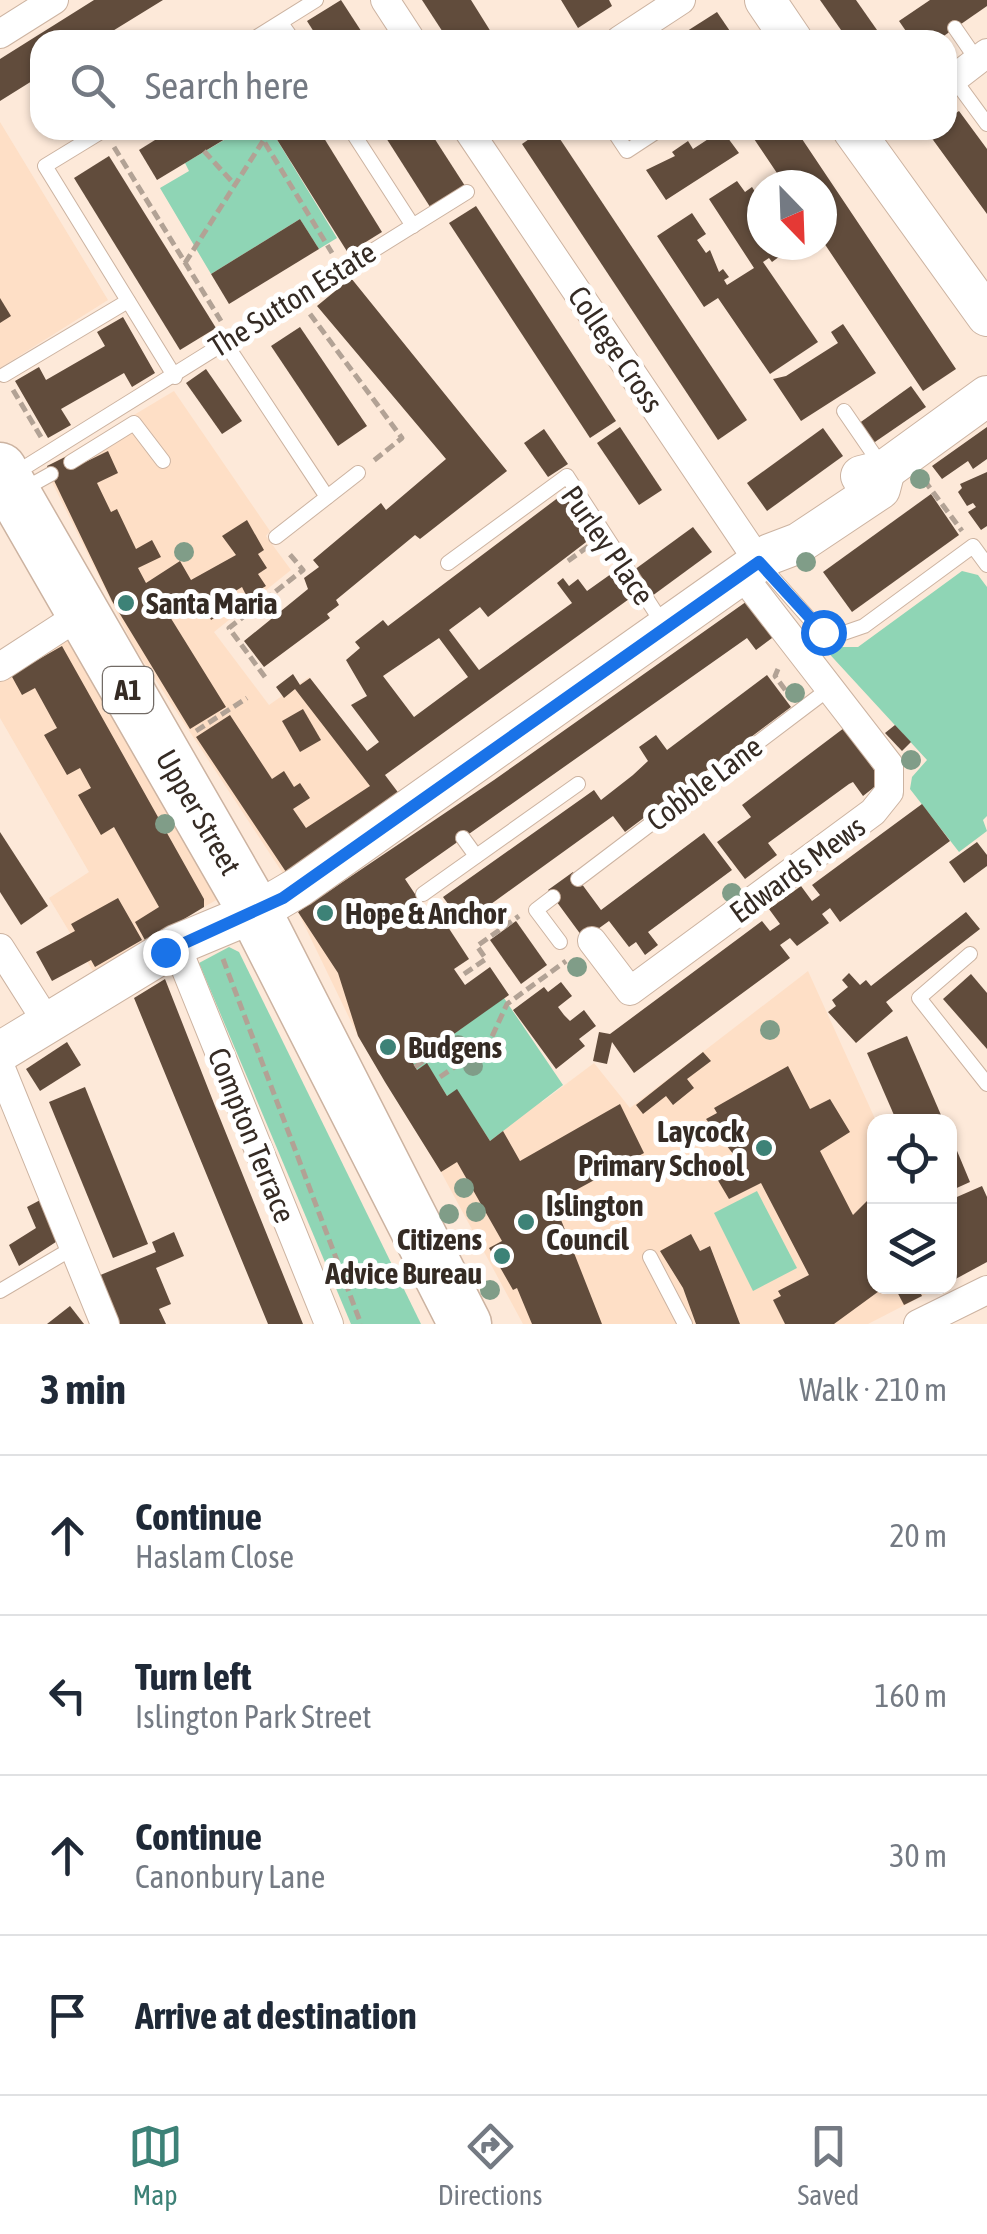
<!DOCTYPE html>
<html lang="en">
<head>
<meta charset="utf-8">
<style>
  :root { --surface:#fff; --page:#f6f6f7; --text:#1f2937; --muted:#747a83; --line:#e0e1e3; --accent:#3d8277 }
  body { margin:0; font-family:"Asap Condensed",sans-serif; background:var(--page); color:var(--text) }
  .controls { position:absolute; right:30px; bottom:30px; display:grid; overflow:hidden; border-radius:20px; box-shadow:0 2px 8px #0004 }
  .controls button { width:90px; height:90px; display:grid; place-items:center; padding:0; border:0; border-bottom:2px solid var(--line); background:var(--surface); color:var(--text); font:50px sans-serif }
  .compass { position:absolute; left:747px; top:170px; width:90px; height:90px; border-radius:50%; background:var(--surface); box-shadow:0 2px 8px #0004; rotate:157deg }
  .stop { position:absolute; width:30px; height:30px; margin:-22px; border:8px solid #1a73e8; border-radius:50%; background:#fff }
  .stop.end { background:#1a73e8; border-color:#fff; box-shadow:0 2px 10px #0008 }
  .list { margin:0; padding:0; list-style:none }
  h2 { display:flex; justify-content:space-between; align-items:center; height:130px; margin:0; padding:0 40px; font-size:42px }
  h2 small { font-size:32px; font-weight:400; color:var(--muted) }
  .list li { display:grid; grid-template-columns:65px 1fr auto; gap:30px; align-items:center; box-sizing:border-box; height:160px; padding:0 40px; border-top:2px solid var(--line) }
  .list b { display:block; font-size:38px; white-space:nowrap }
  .list p { margin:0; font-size:32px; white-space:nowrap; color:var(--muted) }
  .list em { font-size:32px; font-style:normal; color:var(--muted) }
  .icon { flex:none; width:55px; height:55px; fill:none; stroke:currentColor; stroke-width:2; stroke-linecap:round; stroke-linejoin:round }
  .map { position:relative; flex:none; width:987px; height:1324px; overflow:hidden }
  .search { position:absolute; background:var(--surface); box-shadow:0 2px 8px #0004; left:30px; right:30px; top:30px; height:110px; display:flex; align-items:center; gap:25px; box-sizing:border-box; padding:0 35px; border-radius:30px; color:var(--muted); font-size:38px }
  .sheet { height:770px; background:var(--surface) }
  nav { display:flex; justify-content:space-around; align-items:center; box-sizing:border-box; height:140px; border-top:2px solid var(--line); background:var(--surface); font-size:28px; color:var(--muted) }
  nav a { display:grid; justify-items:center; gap:5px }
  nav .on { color:var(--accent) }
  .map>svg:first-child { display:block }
</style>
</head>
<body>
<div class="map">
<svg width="987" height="1324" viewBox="0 0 987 1324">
  <rect width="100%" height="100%" fill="#fde9d9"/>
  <g fill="#fedfc6">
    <path d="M0,122L108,300L0,368Z"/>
    <path d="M174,391L270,531L266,536L291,570L214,632L269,705L309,677L398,797L284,875L134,647L45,468Z"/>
    <path d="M70,636L218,899L93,971L49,898L89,872L0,718V682Z"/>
    <path d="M369,865L542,1102L594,1063L630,1108L808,971L876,1121L874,1286L940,1287L868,1324H523L441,1172L358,1036L298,912Z"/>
  </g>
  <g fill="#8fd5b5">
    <path d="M241,130H271L337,238L319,249L300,219L211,274L160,188L189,171L185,163Z"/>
    <path d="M962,571L978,575L987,587V816L983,820L987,831L959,852L910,789L912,777L927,760L823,647H858Z"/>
    <path d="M229,947L239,952L421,1324H351L199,963Z"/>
    <path d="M504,998L563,1085L490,1141L457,1090L447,1096L427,1064L417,1070L413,1063Z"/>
    <path d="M757,1191L797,1268L753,1291L714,1213Z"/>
  </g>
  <g fill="#614c3c" fill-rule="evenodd">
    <path d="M94,0H163L98,40H40V76L0,101V59Z"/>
    <path d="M341,0L367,40H319L307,21Z"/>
    <path d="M422,0H471L496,40H448Z"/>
    <path d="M561,0H609L612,6L578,28Z"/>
    <path d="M820,0H856L884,40H848Z"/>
    <path d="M930,0H987V6L938,40H912L899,21Z"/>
    <path d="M717,12L736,40H688L684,33Z"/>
    <path d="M959,111L987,149V214L928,133L947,130V119Z"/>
    <path d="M171,130H240L157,180L139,150Z"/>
    <path d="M271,130H319L382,232L348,253Z"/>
    <path d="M381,130H429L467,189L432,210Z"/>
    <path d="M542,130H554L747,420L718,440L522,144Z"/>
    <path d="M722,130L739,153L666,200L646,170L675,156L672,152L688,141L693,149Z"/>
    <path d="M748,130H796L956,369L923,391L822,240V185H785Z"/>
    <path d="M109,156L216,328L180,350L74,178Z"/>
    <path d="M737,181L745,192L752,187L762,203L758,215L762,245L791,248L772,262L769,258L763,262L818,342L770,374L718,298L704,307L657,236L692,213L706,234L697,240L706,253L710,250L719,272L723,269L729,277L724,280L727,285L754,268L709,199Z"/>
    <path d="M476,206L616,421L590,438L449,223Z"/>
    <path d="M300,219L319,249L229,304L211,274Z"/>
    <path d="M351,278L507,471L420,539L415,535L336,600L339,605L327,614L330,618L264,667L244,641L308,589L304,578L319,567L313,560L381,503L386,510L446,459L317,306Z"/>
    <path d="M0,298L11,316L0,323Z"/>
    <path d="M123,317L155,373L132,387L124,373L61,409L71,425L48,438L15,381L39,367L46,380L105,346L97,332Z"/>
    <path d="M843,324L876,373L801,421L773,379L786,376L838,343L831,332Z"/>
    <path d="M300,327L367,426L338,446L271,346Z"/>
    <path d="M206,369L242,421L222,434L186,383Z"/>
    <path d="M911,386L926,407L872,444L858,424Z"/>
    <path d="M620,427L662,490L639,505L597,443Z"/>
    <path d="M987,427V459L973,469L968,461L942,479L932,466Z"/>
    <path d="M823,428L843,456L767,511L747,483Z"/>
    <path d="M544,429L568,464L548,477L524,443Z"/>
    <path d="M108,451L118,473L97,483L111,512L117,509L136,549L152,540L161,557L138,568L146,583L180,561L191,580L236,555L222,536L247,520L264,550L258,554L267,568L258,574L266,586L247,597L242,587L219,601L226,611L211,620L198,592L167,612L226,707L190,729L112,601L47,466L67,456L73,468Z"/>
    <path d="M987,472V526L981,530L968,512L976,507L973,503L967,506L958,492L962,488L960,484Z"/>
    <path d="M563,494L594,536L488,617L480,607L449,630L479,670L572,603L557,583L563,578L569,586L578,579L587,591L618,569L636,594L385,775L400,795L286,872L196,737L230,715L272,779L284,771L294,787L300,783L310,798L293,809L306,828L370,786L295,689L284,698L276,687L293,674L300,685L310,678L367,751L379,742L351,705L367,696L346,660L360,648L355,642L383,620L388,626ZM439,638L468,677L414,717L383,676Z"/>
    <path d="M931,494L959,535L852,612L823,572Z"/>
    <path d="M693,527L712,552L652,596L634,570Z"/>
    <path d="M750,599L776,635L756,650L747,638L405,879L429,915L437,910L443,919L454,912L443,897L594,790L601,800L633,775L648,761L639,747L656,735L667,750L767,675L791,707L625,832L613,816L462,925L459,919L448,927L469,959L454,969L465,985L490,967L509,995L413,1063L417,1070L427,1063L447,1096L457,1089L490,1141L503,1131L520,1161L620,1104L644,1153L554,1202L602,1324H532L517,1288L513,1290L489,1248L502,1241L457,1162L441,1172L385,1082L358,1036L338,973L298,912L494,780Z"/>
    <path d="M62,646L204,899V907L146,942L135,922L159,907L114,827L101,835L78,795L91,788L80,768L67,775L44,735L57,728L35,688L22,695L11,675Z"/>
    <path d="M303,709L321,740L300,752L282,721Z"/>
    <path d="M895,725L911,742L902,751L885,733Z"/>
    <path d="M844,728L882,781L863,796L853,782L849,784L768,843L777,855L745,879L717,842L751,817L742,805Z"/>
    <path d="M922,804L950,841L840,922L830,908L822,914L829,923L797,946L790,938L780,945L790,958L634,1073L612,1042L607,1064L593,1061L599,1032L610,1034L762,921L770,931L780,924L769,909L801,886L812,901L820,895L812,885Z"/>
    <path d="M0,832L48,906L21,925L0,892Z"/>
    <path d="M704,833L732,870L648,932L658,945L645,955L636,942L629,947L609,921L584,939L548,890L573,872L601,910Z"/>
    <path d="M977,842L987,855V866L964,883L949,862Z"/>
    <path d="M118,898L142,940L95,967L91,960L52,981L36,952L75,931L71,924Z"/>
    <path d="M966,912L980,929L886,1002L893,1011L856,1043L828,1012L836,1006L832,1000L848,987L842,980L849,973L860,985L866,980L871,986Z"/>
    <path d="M516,921L547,965L521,984L490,940Z"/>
    <path d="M971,974L987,993V1049L943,999Z"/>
    <path d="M165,979L215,1106L303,1324H268L134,998Z"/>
    <path d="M561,982L572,996L558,1007L564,1015L570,1021L584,1010L596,1026L579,1039L585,1046L556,1069L513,1010L544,987L548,992Z"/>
    <path d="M907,1036L944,1122H897L867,1053Z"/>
    <path d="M67,1042L81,1065L40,1091L26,1069Z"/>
    <path d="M703,1052L711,1061L687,1079L694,1088L673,1105L666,1096L643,1114L636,1105Z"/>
    <path d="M788,1066L810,1109L830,1099L850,1132L820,1151L853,1215L874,1194V1286H886L834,1324H785L773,1300L781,1296L778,1291L809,1275L761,1183L729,1199L713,1172L737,1159L706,1119L717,1113L714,1108Z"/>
    <path d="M85,1087L148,1244L113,1258L49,1102Z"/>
    <path d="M950,1134L970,1182L950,1191Z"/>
    <path d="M982,1186L987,1197V1262L950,1282V1200Z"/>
    <path d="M44,1198L62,1238L19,1266L9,1245L36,1228L27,1207Z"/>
    <path d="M174,1232L184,1256L156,1268L171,1304L159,1309L166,1324H118L98,1276L156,1252L152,1242Z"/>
    <path d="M691,1234L700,1251L710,1246L740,1324H696L683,1288L660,1251Z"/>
    <path d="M894,1286H917L922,1296L904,1305Z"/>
    <path d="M70,1306L84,1324H47Z"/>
  </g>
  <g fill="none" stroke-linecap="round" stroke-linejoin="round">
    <defs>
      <g id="lane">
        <path d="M281,23L293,40"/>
        <path d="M955,28L977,60"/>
        <path d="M252,40L316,0"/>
        <path d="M954,79L987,124"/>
        <path d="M104,130L45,166L175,377"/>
        <path d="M351,130L413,226"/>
        <path d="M613,130L627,151L659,130"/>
        <path d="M224,341L327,497"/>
        <path d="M4,375L128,301"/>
        <path d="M844,411L881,465"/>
        <path d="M71,462L134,423L163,461"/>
        <path d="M14,474L467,192"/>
        <path d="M24,489L51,474"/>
        <path d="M276,537L358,473"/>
        <path d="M448,563L567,476L663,624"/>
        <path d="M760,563L814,624L835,636L864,626L973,546L987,565"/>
        <path d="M463,838L476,856"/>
        <path d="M578,879L830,688"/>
        <path d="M423,894L578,784"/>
        <path d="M553,897L536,910L560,942"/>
        <path d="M970,954L919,998L987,1084"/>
        <path d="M650,1257L685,1324"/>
        <path d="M0,1291L73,1248"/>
      </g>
      <g id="street">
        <path d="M385,0L411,40"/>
        <path d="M0,34L54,0"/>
        <path d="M620,40L681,0"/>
        <path d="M947,84L987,53"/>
        <path d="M468,130L759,562"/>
        <path d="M0,667L83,613"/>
        <path d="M592,941L630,991L873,812L889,792V765L742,575"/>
        <path d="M176,945L329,1324"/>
        <path d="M0,948L47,1022"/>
        <path d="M0,1066L105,1324"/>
        <path d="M918,1324L987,1290"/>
      </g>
      <g id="secondary">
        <path d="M765,0L792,40"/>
        <path d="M853,130L987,316"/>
        <path d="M861,476L885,470L987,396"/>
        <path d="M0,1052L176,945L260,910L299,887L770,554L799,543L880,489L885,470"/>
      </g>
      <path id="highway" d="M0,469L255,912L465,1324"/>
    </defs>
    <use href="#lane" stroke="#ccb3a1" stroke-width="16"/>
    <use href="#street" stroke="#ccb3a1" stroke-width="30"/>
    <use href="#secondary" stroke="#ccb3a1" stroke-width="42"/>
    <use href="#highway" stroke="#ccb3a1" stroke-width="55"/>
    <g stroke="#b2a295" stroke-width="5" stroke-dasharray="10 5" stroke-linecap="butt">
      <path d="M257,130L332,253"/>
      <path d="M114,147L221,321"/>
      <path d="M204,151L235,185"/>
      <path d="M185,263L263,141"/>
      <path d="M310,314L402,438L372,462"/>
      <path d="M13,390L41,437"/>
      <path d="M924,480L962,531"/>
      <path d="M568,561L590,545"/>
      <path d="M778,669L775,676L789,695"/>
      <path d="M265,677L229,628L303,570L287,551"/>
      <path d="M196,731L247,698"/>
      <path d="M223,959L361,1324"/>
      <path d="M464,974L486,959L477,946L519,916"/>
      <path d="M415,1067L443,1047L456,1066L489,1043L507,1004L566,961"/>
      <path d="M440,1077L456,1066"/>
    </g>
    <use href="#lane" stroke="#fff" stroke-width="14"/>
    <use href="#street" stroke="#fff" stroke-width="28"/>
    <use href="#secondary" stroke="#fff" stroke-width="40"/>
    <use href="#highway" stroke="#fff" stroke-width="52"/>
  </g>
  <g fill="#809d88">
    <circle cx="920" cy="479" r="10"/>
    <circle cx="184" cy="552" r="10"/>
    <circle cx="806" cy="562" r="10"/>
    <circle cx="795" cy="693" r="10"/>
    <circle cx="911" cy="760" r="10"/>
    <circle cx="165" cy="824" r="10"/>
    <circle cx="732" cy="893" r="10"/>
    <circle cx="577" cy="967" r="10"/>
    <circle cx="770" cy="1030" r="10"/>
    <circle cx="458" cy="1045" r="10"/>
    <circle cx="473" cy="1066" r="10"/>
    <circle cx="464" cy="1188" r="10"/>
    <circle cx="476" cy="1212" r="10"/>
    <circle cx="449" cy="1214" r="10"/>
    <circle cx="490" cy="1290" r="10"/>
  </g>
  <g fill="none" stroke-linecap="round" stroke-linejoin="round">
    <path stroke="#1a73e8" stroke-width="12" d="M165,952L283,898L759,562L823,632"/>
  </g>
  <g fill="#3d8277" stroke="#fff" stroke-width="4">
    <circle cx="126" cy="603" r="10"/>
    <circle cx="325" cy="913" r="10"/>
    <circle cx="388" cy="1047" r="10"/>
    <circle cx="764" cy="1148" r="10"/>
    <circle cx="526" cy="1222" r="10"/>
    <circle cx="502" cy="1256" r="10"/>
  </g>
  <g text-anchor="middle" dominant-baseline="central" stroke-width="10" stroke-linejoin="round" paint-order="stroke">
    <rect fill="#fff" stroke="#726b66" stroke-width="2.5" x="103" y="667" width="50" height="46" rx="8"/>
    <g font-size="28" font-weight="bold" fill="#352b24">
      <text x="128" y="690">A1</text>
    </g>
    <g font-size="30" fill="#352b24" stroke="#fff">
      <text transform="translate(292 299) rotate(-32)">The Sutton Estate</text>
      <text transform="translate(616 349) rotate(56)">College Cross</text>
      <text transform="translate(608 545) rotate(55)">Purley Place</text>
      <text transform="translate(704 783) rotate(-37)">Cobble Lane</text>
      <text transform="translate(199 812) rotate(60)">Upper Street</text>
      <text transform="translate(797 869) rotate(-36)">Edwards Mews</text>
      <text transform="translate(252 1135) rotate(68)">Compton Terrace</text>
    </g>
    <g font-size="30" font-weight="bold" fill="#352b24" stroke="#fff" text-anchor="start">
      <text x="146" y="603">Santa Maria</text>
      <text x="345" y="913">Hope &amp; Anchor</text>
      <text x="408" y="1047">Budgens</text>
      <text x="744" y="1131" text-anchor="end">Laycock<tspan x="744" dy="34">Primary School</tspan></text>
      <text x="546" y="1205">Islington<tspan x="546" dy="34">Council</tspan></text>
      <text x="482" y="1239" text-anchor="end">Citizens<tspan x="482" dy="34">Advice Bureau</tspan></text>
    </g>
  </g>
</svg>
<div class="controls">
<button><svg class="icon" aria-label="locate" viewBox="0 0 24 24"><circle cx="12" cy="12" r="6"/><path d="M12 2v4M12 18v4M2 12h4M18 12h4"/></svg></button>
<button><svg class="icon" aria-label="layers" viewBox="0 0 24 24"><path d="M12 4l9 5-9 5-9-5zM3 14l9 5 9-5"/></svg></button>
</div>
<svg class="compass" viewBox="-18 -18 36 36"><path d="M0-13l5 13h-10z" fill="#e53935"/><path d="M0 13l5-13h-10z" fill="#747a83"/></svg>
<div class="stop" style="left:823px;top:632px"></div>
<div class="stop end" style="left:165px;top:952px"></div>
<div class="search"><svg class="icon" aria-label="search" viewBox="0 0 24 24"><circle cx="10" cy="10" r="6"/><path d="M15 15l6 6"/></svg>Search here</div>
</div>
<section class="sheet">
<h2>3 min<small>Walk · 210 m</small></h2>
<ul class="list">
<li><svg class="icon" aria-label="ahead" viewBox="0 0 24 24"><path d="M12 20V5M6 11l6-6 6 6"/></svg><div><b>Continue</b><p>Haslam Close</p></div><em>20 m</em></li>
<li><svg class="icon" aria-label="left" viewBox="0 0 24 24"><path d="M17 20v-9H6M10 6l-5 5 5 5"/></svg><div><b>Turn left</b><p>Islington Park Street</p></div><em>160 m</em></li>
<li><svg class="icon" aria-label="ahead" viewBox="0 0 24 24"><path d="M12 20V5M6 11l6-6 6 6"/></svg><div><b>Continue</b><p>Canonbury Lane</p></div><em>30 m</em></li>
<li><svg class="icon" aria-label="arrive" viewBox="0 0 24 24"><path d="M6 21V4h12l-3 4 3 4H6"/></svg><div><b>Arrive at destination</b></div></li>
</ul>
</section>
<nav>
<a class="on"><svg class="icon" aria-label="map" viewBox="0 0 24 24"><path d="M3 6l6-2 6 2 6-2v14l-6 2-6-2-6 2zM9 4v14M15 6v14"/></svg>Map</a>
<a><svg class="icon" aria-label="directions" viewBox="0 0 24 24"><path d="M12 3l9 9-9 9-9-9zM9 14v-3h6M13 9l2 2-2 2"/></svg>Directions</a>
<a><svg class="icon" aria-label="saved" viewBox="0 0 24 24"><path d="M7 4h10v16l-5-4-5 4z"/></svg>Saved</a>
</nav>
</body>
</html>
